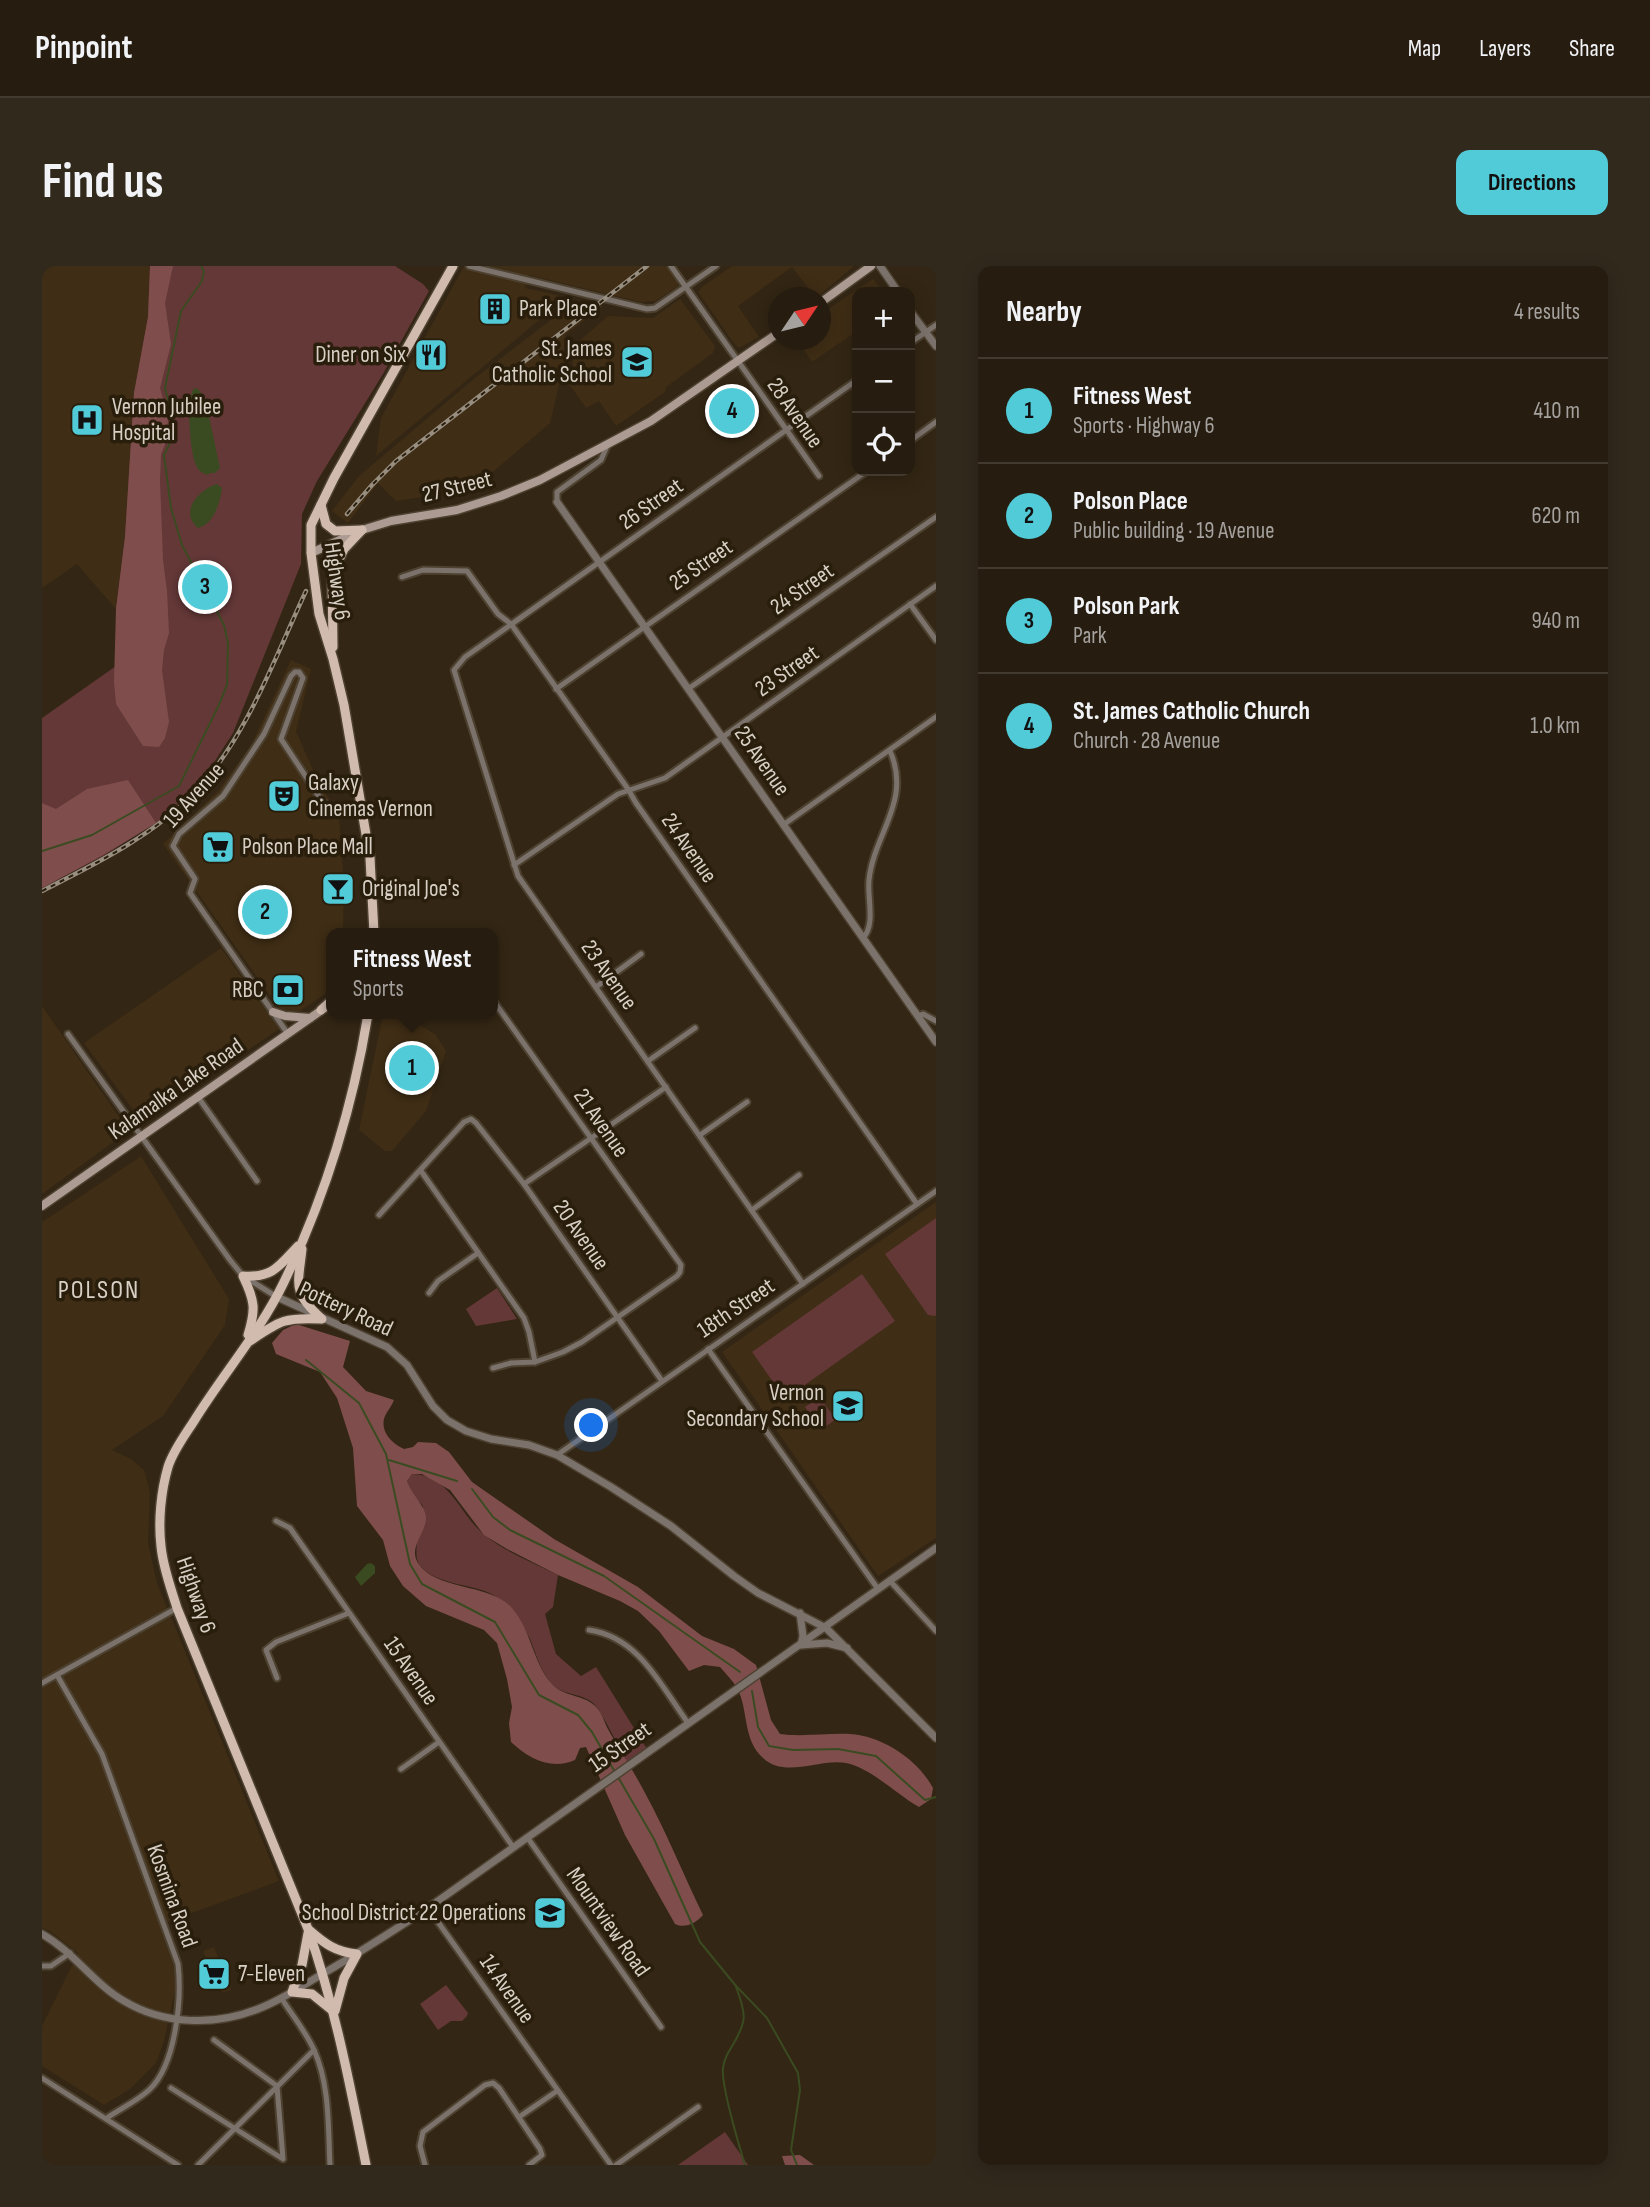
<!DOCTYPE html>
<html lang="en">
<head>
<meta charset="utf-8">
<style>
  :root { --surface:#261c0f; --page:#32291d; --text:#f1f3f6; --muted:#a4a19e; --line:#423a2f; --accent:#52cbd8 }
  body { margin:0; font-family:"Sofia Sans Condensed",sans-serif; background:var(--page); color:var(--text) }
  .controls { position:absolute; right:21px; top:21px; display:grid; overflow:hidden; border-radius:14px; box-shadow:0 4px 18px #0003 }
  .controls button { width:63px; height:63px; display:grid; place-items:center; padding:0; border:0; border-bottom:2px solid var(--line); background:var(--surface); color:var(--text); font:35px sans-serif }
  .compass { position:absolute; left:726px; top:21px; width:63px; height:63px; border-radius:50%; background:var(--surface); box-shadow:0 4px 18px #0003; rotate:55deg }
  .you { position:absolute; left:550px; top:1160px; width:24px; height:24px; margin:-18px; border:5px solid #fff; border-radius:50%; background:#1a73e8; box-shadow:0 0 0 10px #1a73e833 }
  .badge { display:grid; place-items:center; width:46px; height:46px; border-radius:50%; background:var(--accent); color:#111; font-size:23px; font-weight:700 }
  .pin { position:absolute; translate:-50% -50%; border:4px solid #fff; box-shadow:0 2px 7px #0006 }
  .popup { position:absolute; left:284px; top:662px; width:172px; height:91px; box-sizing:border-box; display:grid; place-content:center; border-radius:14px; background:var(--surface); filter:drop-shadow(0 2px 5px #0005); font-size:23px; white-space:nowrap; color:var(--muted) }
  .popup b { font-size:26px; color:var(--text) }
  .popup::after { content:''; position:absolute; left:50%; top:100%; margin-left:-14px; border:14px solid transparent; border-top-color:var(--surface) }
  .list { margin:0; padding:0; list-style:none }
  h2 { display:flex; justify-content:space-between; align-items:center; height:91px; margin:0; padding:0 28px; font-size:30px }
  h2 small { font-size:23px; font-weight:400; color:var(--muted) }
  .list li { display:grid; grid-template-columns:46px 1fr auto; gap:21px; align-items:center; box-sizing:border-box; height:105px; padding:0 28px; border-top:2px solid var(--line) }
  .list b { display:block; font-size:26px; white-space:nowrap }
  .list p { margin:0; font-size:23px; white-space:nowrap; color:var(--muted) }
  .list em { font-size:23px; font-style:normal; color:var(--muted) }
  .icon { flex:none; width:38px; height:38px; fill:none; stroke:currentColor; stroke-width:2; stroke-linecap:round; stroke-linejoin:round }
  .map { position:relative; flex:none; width:894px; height:1899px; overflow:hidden; border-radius:14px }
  header { display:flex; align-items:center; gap:42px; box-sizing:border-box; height:98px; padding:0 35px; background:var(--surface); border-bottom:2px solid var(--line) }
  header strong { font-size:33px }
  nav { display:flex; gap:38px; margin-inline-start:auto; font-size:24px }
  .intro { display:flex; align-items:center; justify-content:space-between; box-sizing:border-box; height:168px; padding:0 42px }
  h1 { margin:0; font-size:49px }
  .button { padding:18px 32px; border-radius:14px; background:var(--accent); color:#111; font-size:24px; font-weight:700 }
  main { display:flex; gap:42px; padding:0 42px }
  aside { flex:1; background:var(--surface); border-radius:14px; box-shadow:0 4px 18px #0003 }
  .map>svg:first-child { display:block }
</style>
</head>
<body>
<header>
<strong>Pinpoint</strong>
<nav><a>Map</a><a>Layers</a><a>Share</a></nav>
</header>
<div class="intro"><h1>Find us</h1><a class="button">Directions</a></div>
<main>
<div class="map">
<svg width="894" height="1899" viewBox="0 0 894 1899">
  <rect width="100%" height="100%" fill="#332614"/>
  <g fill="#3f2d15">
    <path d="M0,0H108L106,51L92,127L83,271L74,343L35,298L0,322Z"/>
    <path d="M422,0H625L635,13L636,20L613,35L599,36L487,9L483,22L515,29L519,32L515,39L334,190L339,152Z"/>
    <path d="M690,0H812L774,32L750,1L696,40L717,71L697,82L691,76L656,26L660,21Z"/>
    <path d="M831,13L841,26H815V65L770,96L755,74H778L779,48Z"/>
    <path d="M638,33L673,80L671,87L624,121L623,126L574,160L557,135L544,142L527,118L531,105V86L534,78L566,50L611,52Z"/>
    <path d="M532,36L561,40L523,69L527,77L508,157L446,210L420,225L354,235L336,217L306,257L290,245L317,210L433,112Z"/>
    <path d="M249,394L269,403L254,465L275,513L297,549L302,618L301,667H290L289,724L258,745L248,746L237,742L121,578L176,525L209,479Z"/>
    <path d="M179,682L237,763L100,856L42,777Z"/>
    <path d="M0,740L84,861L74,874L0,928Z"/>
    <path d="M341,748H358L393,768L404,785L384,845L350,885H343L317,864Z"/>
    <path d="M99,890L187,1033L183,1059L121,1150L70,1184L89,1193L102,1204L108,1226L106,1277L115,1317L237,1615L117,1659L131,1698L134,1720L122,1775L114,1797L88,1823L62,1839L0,1800V1760L36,1687L8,1665L0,1662V956Z"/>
    <path d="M894,936V1272L836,1310L680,1086Z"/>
    <path d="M172,1681L189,1724L180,1727L174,1712L164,1716L159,1703L167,1700L161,1685Z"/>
  </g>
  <g fill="#633837">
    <path d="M108,0H353L381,18L387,25L341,108L275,215L260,248L259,298L191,467L164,509L131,544L114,557L61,590L0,622V452L74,400V343L83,271L92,127L106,51Z"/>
    <path d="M894,952V1049L893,1050L886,1049L843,988Z"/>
    <path d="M820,1008L853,1055L743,1133L710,1086Z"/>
    <path d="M455,1022L475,1053L434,1060L424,1043Z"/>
    <path d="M777,1131L794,1153L779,1164L763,1141Z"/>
    <path d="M370,1208C409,1209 417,1249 443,1269C464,1287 492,1297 516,1309L511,1341L503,1348L514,1388L539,1410L554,1401L605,1483L585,1497C578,1484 560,1445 551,1437C538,1426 519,1430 508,1416C498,1403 494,1388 488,1373C483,1362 463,1339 454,1331C437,1317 393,1321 377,1298C370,1287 379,1254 381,1240L368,1225L365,1215Z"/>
    <path d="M404,1719L426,1747L425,1750L420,1755H409L396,1764L378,1738Z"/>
    <path d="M683,1866L706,1899H636Z"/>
  </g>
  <g fill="#7f4e4c">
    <path d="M108,0H131L123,37L129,78L118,122L126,151L125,174L119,188L118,215L121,294L125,325L127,367L122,384L120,404L127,456L123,472L117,481L101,480L74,438L72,416L74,343L83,271L92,127L106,51Z"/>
    <path d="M86,514L114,557L61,589L0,622V537L14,543L45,523Z"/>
    <path d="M254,1058L308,1075L301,1101L324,1125L352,1134C350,1140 345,1145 343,1150C337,1165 350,1178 362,1183L371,1181L376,1176L394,1177L407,1186L430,1216L512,1273L596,1321L660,1370L692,1383L714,1399L729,1454L738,1468C761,1471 785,1467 808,1468C841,1470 876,1494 891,1522L889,1533L877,1541C854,1528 829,1502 804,1497C778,1492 743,1513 721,1492C700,1473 707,1444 695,1422C691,1415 684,1408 678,1401L662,1399L647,1405L617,1365L596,1345L578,1335L516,1309L465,1283L442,1269L408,1224L380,1208H370L365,1215C369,1228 384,1240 384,1252C384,1267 366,1281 376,1297C394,1325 448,1317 470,1342C489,1364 491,1396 509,1417C522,1433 547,1427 558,1446C562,1452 563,1459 567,1465C578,1485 591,1504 602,1525C624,1565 641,1608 661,1649C654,1657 643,1663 633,1658L583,1569L544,1481L538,1482L533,1494C509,1505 486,1492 469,1476L467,1457L470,1441L465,1413L455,1377L442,1364L384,1340L361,1320L348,1300L341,1274L315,1240L311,1182L295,1132L278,1106L234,1088L230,1077L241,1064Z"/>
    <path d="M758,1889L772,1899H743L740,1890Z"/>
  </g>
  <g fill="#3b4b21">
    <path d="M152,122L156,123L163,132L178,202L173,207H168L166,209C160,207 156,205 154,199C148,186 144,134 152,122Z"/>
    <path d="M175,218L180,222C178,237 172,258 156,262C137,246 156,224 175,218Z"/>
    <path d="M329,1297L333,1300V1307L319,1320L313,1311L325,1298Z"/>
  </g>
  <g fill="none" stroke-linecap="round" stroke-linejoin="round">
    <g stroke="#3b4b21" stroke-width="2">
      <path d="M0,585L50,569L137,520L176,441L185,419L186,377L182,359L140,279L129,242L122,189L130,173V149L123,122L139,45L160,15L162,5L159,0"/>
      <path d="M264,1094L317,1137L344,1188L368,1298L380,1318L453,1356L497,1429L536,1449L550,1466L573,1506"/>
      <path d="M347,1194L415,1215"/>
      <path d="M430,1223L451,1251L468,1264L562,1310L698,1406"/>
      <path d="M710,1425L716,1461L727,1480L751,1484L796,1483L834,1490L883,1534L894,1531"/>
      <path d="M576,1511L612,1573L658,1676L694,1720L725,1752L756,1807L758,1824L749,1884L755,1899"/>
      <path d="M694,1721C705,1749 705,1756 689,1782C685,1788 682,1795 681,1802C679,1821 697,1879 703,1899"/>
    </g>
    <defs>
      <g id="minor">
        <path d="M427,0L605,43L613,42L674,0"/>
        <path d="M629,0L777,210"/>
        <path d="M868,77L894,59"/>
        <path d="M868,175L894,156"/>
        <path d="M515,236V226L559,194L565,180"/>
        <path d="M360,311L381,304L425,305L456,348L469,358L586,523L594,537L875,938"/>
        <path d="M868,338L894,374"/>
        <path d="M514,423L825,205"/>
        <path d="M646,423L894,251"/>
        <path d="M741,559L894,451"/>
        <path d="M472,599L576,528L623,512L894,320"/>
        <path d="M821,672C834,658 825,632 827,614C832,567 870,535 848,485"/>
        <path d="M554,721L599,688"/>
        <path d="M876,750L881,748L894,755"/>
        <path d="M26,768L188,994L201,1010L235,1031"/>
        <path d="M246,768L148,627L153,613L131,580L137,568L181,530L222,468L249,410L253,406H257L261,412L239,473L280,535L286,540"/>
        <path d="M606,795L653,762"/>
        <path d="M156,831L215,915"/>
        <path d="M658,869L705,836"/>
        <path d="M379,905L482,1052L487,1066L493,1096"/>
        <path d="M482,918L624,821"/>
        <path d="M710,944L757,909"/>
        <path d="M337,949L422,856L429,853L434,857L482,918L620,1115"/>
        <path d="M761,1018L476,610L412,404L423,391L815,114"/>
        <path d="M387,1027L396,1015L436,987"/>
        <path d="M666,1083L836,1323"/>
        <path d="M451,1102L469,1097L493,1096L521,1086L540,1076L635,1010L638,1006L639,999L451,734"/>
        <path d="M515,1189L894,925"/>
        <path d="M234,1255L248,1262L471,1581"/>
        <path d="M848,1315L894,1365"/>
        <path d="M547,1364C597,1371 619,1420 646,1457"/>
        <path d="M15,1409L60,1488L136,1698C140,1733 134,1799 107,1824C95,1835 78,1843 65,1852"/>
        <path d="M235,1412L224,1384L234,1376L307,1347"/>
        <path d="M0,1417L135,1342"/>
        <path d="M359,1503L397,1476"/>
        <path d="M485,1571L619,1761"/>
        <path d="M386,1642L569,1899"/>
        <path d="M0,1700H9L28,1687"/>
        <path d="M240,1733C250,1749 264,1766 272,1784C288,1819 286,1862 288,1899"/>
        <path d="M0,1812L136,1899"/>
        <path d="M129,1822L241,1893L235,1820L172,1774"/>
        <path d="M477,1851L515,1825"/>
        <path d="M156,1899L272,1784"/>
        <path d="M383,1899L378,1880L381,1866L443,1819L451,1817L457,1822L498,1883L500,1889L487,1899"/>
        <path d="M574,1899L656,1841"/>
      </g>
      <g id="tertiary">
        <path d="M838,0L856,26"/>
        <path d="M868,45L894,80"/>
        <path d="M515,236L894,776"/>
        <path d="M235,1031L345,1081L365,1099L391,1140L405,1154L424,1165L449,1173L487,1179L515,1189L569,1221L629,1260L692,1310L716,1327L784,1362L894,1472"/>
        <path d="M758,1347L761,1370L759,1379L785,1377L805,1382"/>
        <path d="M0,1668C32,1686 51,1717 82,1735C122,1759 173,1760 216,1743C240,1734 260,1720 282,1707C317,1687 351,1665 386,1642L894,1282"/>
      </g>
      <g id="secondary">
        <path d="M778,37L829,0"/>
        <path d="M269,287L320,264L349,255L415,244L459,230L498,214L609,155L736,67"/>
        <path d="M231,746L243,750L268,752"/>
        <path d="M0,940L284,741"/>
      </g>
      <g id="primary">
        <path d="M279,239L284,258L293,265L320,264"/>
        <path d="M291,381L290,308L302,283L320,264"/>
        <path d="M332,667L328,592L302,439L291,393L277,348L269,287V259L292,212L411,0"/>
        <path d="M279,744L290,734"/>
        <path d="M260,983C256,1020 250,1026 280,1053"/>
        <path d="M206,1069C214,1043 213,1035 201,1010C231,1012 237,1000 256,980"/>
        <path d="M208,1075C238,1055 242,1051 279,1053"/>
        <path d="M267,1664C283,1678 294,1686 315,1688L302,1712L293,1745"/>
        <path d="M266,1667L260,1699L250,1726L270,1728L291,1745"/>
        <path d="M324,1899C308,1819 293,1740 266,1663L135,1342C129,1322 121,1302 119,1280C116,1255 119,1225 126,1201C131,1185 143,1169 152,1155C181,1108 218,1066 242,1016C283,931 311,840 326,748"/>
      </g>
    </defs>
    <use href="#minor" stroke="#4d4130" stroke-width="9"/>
    <use href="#tertiary" stroke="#4d4130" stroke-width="10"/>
    <use href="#secondary" stroke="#4d4130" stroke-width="11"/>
    <use href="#primary" stroke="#4d4130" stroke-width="12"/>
    <use href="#minor" stroke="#7c726c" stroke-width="5"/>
    <use href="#tertiary" stroke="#7c726c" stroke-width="7"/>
    <use href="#secondary" stroke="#ac9b92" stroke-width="8"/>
    <use href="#primary" stroke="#d1bbaf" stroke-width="9"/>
    <defs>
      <g id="rail">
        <path d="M305,248L330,219L354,195L605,0"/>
        <path d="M0,625C53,598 111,570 153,526C204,473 233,391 264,325"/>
      </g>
    </defs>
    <use href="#rail" stroke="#988e80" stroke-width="4.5"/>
    <use href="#rail" stroke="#291d0b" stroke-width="2" stroke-dasharray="5" stroke-linecap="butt"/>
  </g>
  <defs>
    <symbol id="building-square" viewBox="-11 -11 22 22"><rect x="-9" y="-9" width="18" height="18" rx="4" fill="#52cbd8" stroke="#291d0b"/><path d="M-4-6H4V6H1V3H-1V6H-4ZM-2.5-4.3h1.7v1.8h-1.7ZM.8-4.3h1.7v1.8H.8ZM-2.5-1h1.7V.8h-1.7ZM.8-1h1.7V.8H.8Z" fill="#111"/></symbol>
    <symbol id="restaurant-square" viewBox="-11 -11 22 22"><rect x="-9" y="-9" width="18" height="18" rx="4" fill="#52cbd8" stroke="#291d0b"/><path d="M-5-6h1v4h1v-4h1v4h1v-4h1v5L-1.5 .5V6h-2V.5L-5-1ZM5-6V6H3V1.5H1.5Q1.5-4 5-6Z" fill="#111"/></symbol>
    <symbol id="school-square" viewBox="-11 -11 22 22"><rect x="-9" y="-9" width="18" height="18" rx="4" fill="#52cbd8" stroke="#291d0b"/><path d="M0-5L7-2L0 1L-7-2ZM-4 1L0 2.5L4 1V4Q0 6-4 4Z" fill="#111"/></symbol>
    <symbol id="hospital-square" viewBox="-11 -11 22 22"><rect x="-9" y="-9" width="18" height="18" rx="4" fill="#52cbd8" stroke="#291d0b"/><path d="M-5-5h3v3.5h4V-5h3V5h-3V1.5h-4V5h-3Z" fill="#111"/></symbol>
    <symbol id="theatre-square" viewBox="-11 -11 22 22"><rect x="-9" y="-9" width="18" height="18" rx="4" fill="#52cbd8" stroke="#291d0b"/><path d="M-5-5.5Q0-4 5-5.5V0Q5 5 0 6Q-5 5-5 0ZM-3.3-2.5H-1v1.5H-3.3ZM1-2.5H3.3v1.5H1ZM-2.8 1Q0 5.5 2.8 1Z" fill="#111"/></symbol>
    <symbol id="supermarket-square" viewBox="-11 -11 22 22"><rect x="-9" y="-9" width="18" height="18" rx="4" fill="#52cbd8" stroke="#291d0b"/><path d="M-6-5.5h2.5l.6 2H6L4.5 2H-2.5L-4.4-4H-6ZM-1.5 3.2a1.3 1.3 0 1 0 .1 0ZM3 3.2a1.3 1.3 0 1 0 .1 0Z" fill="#111"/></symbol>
    <symbol id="bar-square" viewBox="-11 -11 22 22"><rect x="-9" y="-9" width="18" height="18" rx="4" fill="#52cbd8" stroke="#291d0b"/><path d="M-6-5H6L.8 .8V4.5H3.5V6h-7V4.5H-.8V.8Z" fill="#111"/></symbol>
    <symbol id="bank-square" viewBox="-11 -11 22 22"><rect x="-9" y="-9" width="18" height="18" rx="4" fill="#52cbd8" stroke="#291d0b"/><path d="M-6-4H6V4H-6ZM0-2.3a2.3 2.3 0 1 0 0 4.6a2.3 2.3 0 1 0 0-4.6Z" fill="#111"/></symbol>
  </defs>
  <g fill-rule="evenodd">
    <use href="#building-square" x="434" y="24" width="38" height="38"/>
    <use href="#restaurant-square" x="370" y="70" width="38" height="38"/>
    <use href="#school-square" x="576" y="77" width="38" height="38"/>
    <use href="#hospital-square" x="26" y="135" width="38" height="38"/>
    <use href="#theatre-square" x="223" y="511" width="38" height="38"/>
    <use href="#supermarket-square" x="157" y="562" width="38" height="38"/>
    <use href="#bar-square" x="277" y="604" width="38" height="38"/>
    <use href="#bank-square" x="227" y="705" width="38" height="38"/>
    <use href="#school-square" x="787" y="1121" width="38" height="38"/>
    <use href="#school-square" x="489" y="1628" width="38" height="38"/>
    <use href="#supermarket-square" x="153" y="1689" width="38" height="38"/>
  </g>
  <g text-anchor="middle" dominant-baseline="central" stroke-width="7" stroke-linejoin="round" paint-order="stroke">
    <g font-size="23" fill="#d8d0c5" stroke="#291d0b" text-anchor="start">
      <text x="477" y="43">Park Place</text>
      <text x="570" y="83" text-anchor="end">St. James<tspan x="570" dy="26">Catholic School</tspan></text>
      <text x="364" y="89" text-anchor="end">Diner on Six</text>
      <text x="70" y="141">Vernon Jubilee<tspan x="70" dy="26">Hospital</tspan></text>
      <text x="266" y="517">Galaxy<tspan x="266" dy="26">Cinemas Vernon</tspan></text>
      <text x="200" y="581">Polson Place Mall</text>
      <text x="320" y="623">Original Joe's</text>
      <text x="222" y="724" text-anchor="end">RBC</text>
      <text x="782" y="1127" text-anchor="end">Vernon<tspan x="782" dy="26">Secondary School</tspan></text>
      <text x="484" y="1647" text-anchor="end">School District 22 Operations</text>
      <text x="196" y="1708">7-Eleven</text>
    </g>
    <g font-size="23" fill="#d8d0c5" stroke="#291d0b">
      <text transform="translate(753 147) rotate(55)">28 Avenue</text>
      <text transform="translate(415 221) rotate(-14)">27 Street</text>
      <text transform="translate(609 238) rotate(-35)">26 Street</text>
      <text transform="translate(659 299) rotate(-35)">25 Street</text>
      <text transform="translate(295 315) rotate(82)">Highway 6</text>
      <text transform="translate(760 323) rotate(-35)">24 Street</text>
      <text transform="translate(745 405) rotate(-35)">23 Street</text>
      <text transform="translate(720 495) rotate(55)">25 Avenue</text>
      <text transform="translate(152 529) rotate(-48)">19 Avenue</text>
      <text transform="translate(647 582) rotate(55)">24 Avenue</text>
      <text transform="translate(567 709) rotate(55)">23 Avenue</text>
      <text transform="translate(134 823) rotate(-35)">Kalamalka Lake Road</text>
      <text transform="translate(559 857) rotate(55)">21 Avenue</text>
      <text transform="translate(539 969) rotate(55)">20 Avenue</text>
      <text transform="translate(694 1042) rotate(-34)">18th Street</text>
      <text transform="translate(304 1043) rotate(25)">Pottery Road</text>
      <text transform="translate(154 1329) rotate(71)">Highway 6</text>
      <text transform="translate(369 1405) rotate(55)">15 Avenue</text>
      <text transform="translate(578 1481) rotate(-35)">15 Street</text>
      <text transform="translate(130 1630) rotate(70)">Kosmina Road</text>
      <text transform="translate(566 1656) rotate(55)">Mountview Road</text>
      <text transform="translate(465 1723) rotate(55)">14 Avenue</text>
    </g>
    <g font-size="26" letter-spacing="2" fill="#d8d0c5" stroke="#291d0b">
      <text x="57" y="1024">POLSON</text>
    </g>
  </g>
</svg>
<div class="controls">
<button>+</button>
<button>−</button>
<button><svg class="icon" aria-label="locate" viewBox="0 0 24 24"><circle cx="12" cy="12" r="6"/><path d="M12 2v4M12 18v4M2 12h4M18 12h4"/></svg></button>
</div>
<svg class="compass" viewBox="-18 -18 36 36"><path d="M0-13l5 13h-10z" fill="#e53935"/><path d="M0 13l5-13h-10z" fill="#a4a19e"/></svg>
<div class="you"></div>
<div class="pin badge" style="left:370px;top:802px">1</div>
<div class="popup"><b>Fitness West</b>Sports</div>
<div class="pin badge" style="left:223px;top:646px">2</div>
<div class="pin badge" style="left:163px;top:321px">3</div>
<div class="pin badge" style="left:690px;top:145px">4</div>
</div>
<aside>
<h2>Nearby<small>4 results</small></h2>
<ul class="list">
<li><span class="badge">1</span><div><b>Fitness West</b><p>Sports · Highway 6</p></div><em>410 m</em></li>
<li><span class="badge">2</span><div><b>Polson Place</b><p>Public building · 19 Avenue</p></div><em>620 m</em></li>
<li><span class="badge">3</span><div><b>Polson Park</b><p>Park</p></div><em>940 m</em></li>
<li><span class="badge">4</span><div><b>St. James Catholic Church</b><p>Church · 28 Avenue</p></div><em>1.0 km</em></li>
</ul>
</aside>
</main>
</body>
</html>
